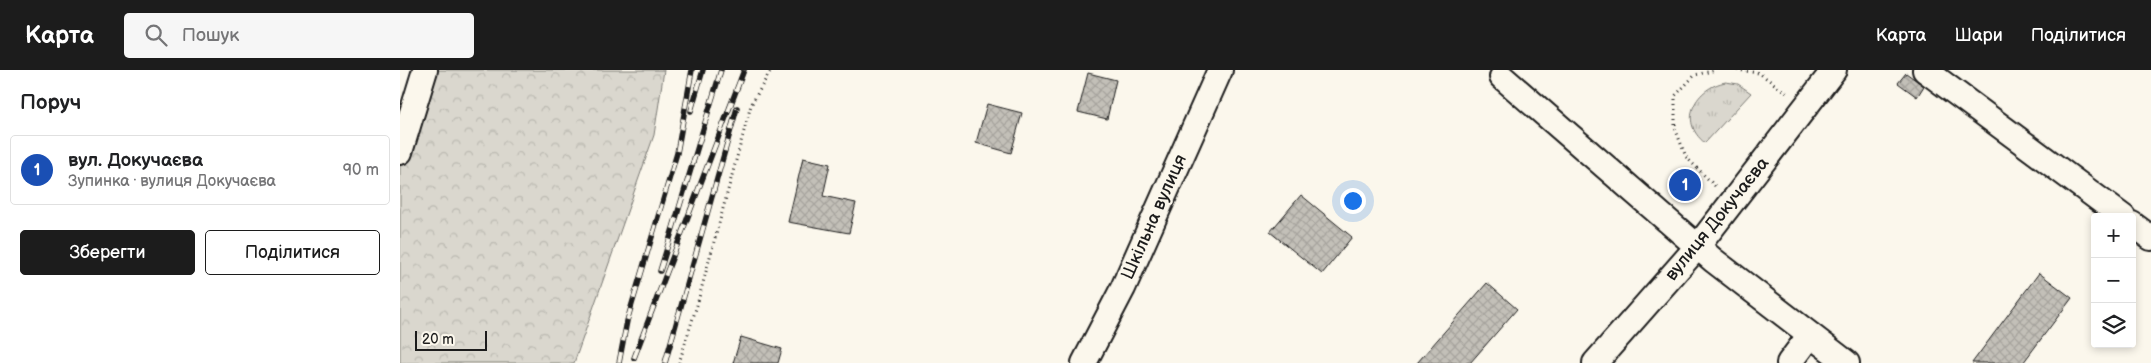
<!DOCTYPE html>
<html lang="uk">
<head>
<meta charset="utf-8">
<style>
  :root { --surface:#fff; --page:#f6f6f6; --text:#202124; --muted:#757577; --line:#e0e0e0; --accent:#1c1c1c }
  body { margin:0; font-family:"Balsamiq Sans",sans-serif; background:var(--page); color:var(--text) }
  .controls { position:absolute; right:15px; bottom:15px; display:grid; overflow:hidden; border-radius:5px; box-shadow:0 2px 8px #0003 }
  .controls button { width:45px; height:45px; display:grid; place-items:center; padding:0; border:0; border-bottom:1px solid var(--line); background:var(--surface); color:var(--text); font:25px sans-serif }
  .scale { position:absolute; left:15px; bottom:12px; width:72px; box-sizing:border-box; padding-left:5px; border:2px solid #1c1c1c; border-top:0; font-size:14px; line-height:18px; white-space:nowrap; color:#1c1c1c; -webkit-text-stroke:4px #fbf7ec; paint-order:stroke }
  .you { position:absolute; left:952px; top:130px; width:18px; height:18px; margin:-12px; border:4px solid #fff; border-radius:50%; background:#1a73e8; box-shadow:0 0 0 8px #1a73e833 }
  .badge { display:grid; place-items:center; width:32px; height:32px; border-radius:50%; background:var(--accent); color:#fff; font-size:16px; font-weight:700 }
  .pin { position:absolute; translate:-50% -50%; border:2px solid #fff; box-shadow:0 1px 5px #0006 }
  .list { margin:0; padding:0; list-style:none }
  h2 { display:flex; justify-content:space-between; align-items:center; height:65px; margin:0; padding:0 20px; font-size:21px }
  h2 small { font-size:16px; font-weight:400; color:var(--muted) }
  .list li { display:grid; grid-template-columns:32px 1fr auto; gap:15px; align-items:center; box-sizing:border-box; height:70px; margin:0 10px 10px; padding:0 10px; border:1px solid var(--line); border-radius:5px }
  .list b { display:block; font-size:19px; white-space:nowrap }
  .list p { margin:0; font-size:16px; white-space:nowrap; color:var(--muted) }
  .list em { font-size:16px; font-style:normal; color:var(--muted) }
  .actions { display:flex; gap:10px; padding:15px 20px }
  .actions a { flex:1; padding:11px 0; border:1px solid var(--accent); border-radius:5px; text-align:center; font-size:18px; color:var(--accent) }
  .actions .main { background:var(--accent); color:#fff }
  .icon { flex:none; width:28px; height:28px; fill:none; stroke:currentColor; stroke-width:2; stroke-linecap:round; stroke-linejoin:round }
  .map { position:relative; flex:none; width:1751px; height:293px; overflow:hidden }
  header { display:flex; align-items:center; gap:30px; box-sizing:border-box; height:70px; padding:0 25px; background:var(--accent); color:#fff }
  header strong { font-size:24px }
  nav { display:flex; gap:28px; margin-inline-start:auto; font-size:18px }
  .search { width:350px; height:45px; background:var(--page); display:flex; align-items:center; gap:12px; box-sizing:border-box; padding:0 18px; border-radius:5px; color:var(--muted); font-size:19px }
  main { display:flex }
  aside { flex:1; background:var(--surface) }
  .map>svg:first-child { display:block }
</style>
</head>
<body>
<header>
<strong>Карта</strong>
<div class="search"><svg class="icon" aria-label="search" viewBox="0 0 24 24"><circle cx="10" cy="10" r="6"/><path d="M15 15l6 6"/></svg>Пошук</div>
<nav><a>Карта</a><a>Шари</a><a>Поділитися</a></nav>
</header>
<main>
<aside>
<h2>Поруч<small></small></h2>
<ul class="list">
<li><span class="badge" style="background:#1a4fb4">1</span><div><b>вул. Докучаєва</b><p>Зупинка · вулиця Докучаєва</p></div><em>90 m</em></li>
</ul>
<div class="actions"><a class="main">Зберегти</a><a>Поділитися</a></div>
</aside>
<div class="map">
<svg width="1751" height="293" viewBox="0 0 1751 293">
  <defs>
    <pattern id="grass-tufts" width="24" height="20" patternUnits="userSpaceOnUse" patternTransform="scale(1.25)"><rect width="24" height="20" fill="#dad7ce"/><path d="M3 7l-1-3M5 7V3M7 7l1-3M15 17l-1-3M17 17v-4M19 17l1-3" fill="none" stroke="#bab8b0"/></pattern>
    <pattern id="forest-crowns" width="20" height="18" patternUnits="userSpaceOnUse" patternTransform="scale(1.25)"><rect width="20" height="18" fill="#dad7ce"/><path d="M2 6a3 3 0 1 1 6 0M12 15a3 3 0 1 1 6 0" fill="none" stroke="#bab8b0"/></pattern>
    <pattern id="building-cross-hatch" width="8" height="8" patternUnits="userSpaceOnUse" patternTransform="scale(1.25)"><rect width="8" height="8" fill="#c3c0b8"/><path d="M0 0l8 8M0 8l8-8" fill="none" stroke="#a7a49e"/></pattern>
  </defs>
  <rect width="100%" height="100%" fill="#fbf7ec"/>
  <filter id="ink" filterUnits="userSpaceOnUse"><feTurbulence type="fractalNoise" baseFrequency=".02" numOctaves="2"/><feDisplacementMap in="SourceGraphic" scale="10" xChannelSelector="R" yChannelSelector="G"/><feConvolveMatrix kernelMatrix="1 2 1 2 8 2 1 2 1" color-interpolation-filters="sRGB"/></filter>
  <g filter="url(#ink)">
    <path fill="url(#grass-tufts)" stroke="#7b7a75" d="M1326,12L1338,14L1351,23L1305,73C1277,51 1296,17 1326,12Z"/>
    <path fill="url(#forest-crowns)" stroke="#7b7a75" d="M25,0H264L254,65L174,293H0V82Z"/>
    <g fill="url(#building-cross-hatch)" stroke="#1c1c1c">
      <path d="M688,3L716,10L707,49L678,42Z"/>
      <path d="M1506,3L1524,16L1517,27L1498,13Z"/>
      <path d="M587,34L622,43L611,83L576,73Z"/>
      <path d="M403,88L430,94L423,126L456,133L449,163L388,152Z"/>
      <path d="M901,125L952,167L922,204L870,162Z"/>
      <path d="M1639,203L1672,228L1623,293H1572Z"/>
      <path d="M1087,213L1117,239L1070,293H1017Z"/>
      <path d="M341,267L382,279L378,293H333Z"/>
    </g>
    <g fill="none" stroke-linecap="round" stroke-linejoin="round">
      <defs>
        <g id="minor">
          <path d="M1525,0L1723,147"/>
          <path d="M1102,7L1313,190L1447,293"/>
          <path d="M0,82L25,0"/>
          <path d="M1732,154L1751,168"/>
          <path d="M684,293L723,218L820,0"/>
          <path d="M1195,293L1298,176L1434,0"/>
          <path d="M1389,293L1410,265"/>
        </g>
      </defs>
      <use href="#minor" stroke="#1c1c1c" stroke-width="28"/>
      <g stroke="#1c1c1c" stroke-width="3" stroke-dasharray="1 4" stroke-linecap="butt">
        <path d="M1337,0L1359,3L1387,23"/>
        <path d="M1315,116L1286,87L1275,58V26L1295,5L1316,0"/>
        <path d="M279,293L297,235L351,35L371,0"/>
      </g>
      <use href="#minor" stroke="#fbf7ec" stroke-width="24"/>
      <defs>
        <g id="rail">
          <path d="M291,41L303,0"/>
          <path d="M260,201L321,0"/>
          <path d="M234,288L344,0"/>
          <path d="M219,293L227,251L277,83L292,0"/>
          <path d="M265,293L337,38"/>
        </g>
      </defs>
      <use href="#rail" stroke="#1c1c1c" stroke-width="5.5"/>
      <use href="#rail" stroke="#fbf7ec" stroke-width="4" stroke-dasharray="11" stroke-linecap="butt"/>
    </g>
  </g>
  <g text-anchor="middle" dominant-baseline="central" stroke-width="4.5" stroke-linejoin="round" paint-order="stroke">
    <g font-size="18" fill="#1c1c1c" stroke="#fbf7ec">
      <text transform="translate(754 147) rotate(-66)">Шкільна вулиця</text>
      <text transform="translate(1317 149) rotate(-51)">вулиця Докучаєва</text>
    </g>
  </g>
</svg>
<div class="controls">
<button>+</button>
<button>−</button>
<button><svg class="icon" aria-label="layers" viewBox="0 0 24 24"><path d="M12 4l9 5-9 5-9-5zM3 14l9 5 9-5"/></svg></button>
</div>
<div class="scale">20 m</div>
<div class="you"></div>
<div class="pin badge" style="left:1285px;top:115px;background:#1a4fb4">1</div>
</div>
</main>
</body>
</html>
